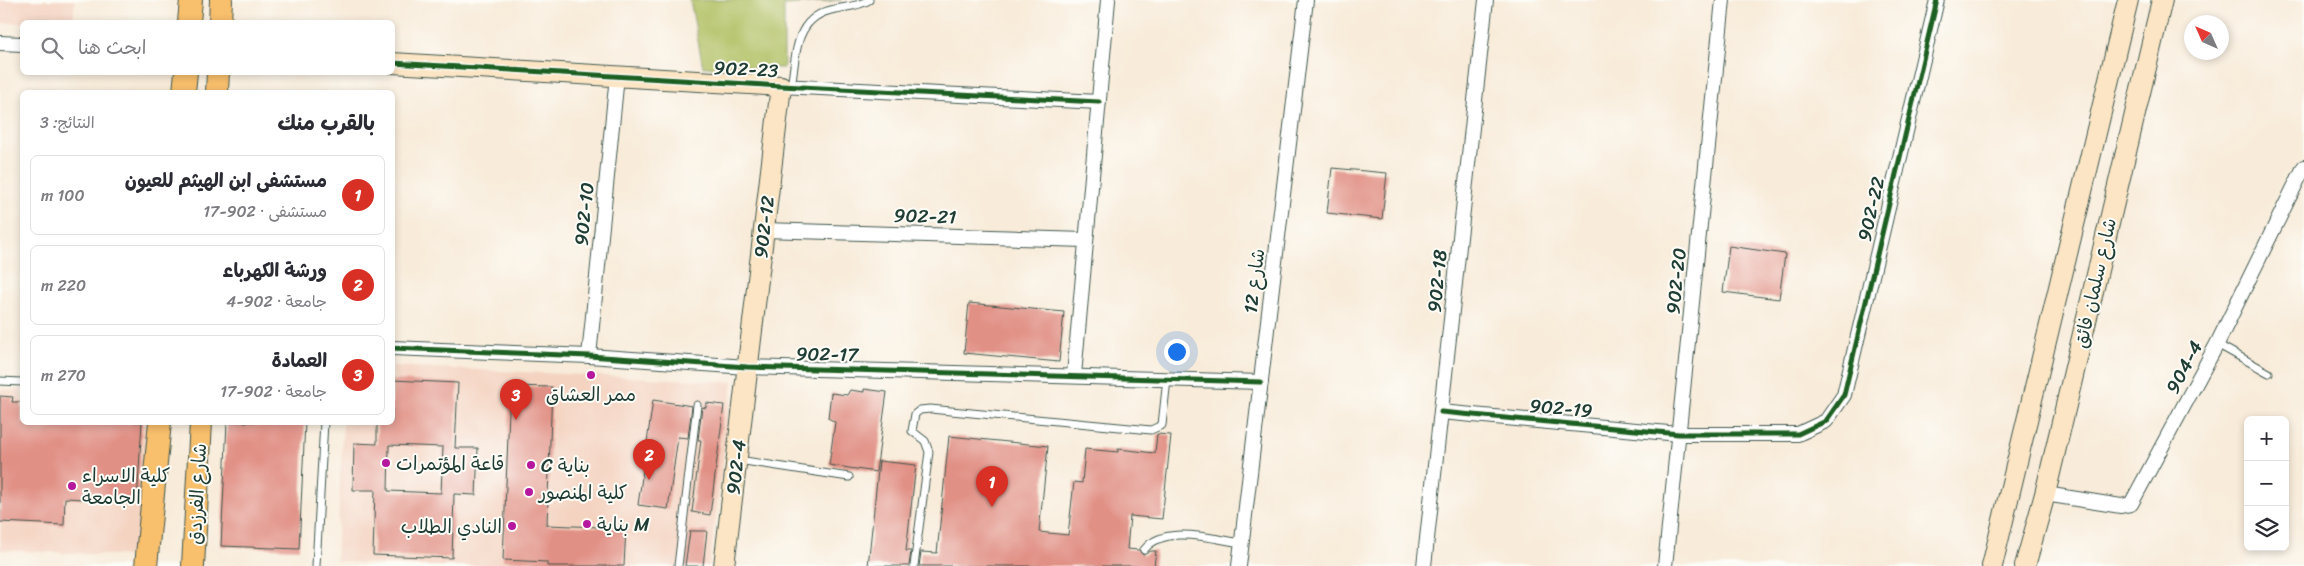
<!DOCTYPE html>
<html lang="ar">
<head>
<meta charset="utf-8">
<style>
  :root { --surface:#fff; --page:#f7f7f7; --text:#2b2b33; --muted:#7c7c81; --line:#e1e1e2; --accent:#d93025 }
  body { margin:0; font-family:Sriracha,"Playpen Sans Arabic",sans-serif; background:var(--page); color:var(--text); direction:rtl }
  .controls { position:absolute; right:15px; bottom:15px; display:grid; overflow:hidden; border-radius:8px; box-shadow:0 2px 8px #0003 }
  .controls button { width:45px; height:45px; display:grid; place-items:center; padding:0; border:0; border-bottom:1px solid var(--line); background:var(--surface); color:var(--text); font:25px sans-serif }
  .compass { position:absolute; left:2184px; top:15px; width:45px; height:45px; border-radius:50%; background:var(--surface); box-shadow:0 2px 8px #0003; rotate:315deg }
  .you { position:absolute; left:1176px; top:351px; width:18px; height:18px; margin:-12px; border:4px solid #fff; border-radius:50%; background:#1a73e8; box-shadow:0 0 0 8px #1a73e833 }
  .badge { display:grid; place-items:center; width:32px; height:32px; border-radius:50%; background:var(--accent); color:#fff; font-size:16px; font-weight:700 }
  .pin { position:absolute; translate:-50% -41px; filter:drop-shadow(0 1px 2px #0008) }
  .pin::after { content:''; position:absolute; top:26px; width:18px; height:15px; background:inherit; clip-path:polygon(0 0,100% 0,50% 100%) }
  .list { margin:0; padding:0; list-style:none }
  h2 { display:flex; justify-content:space-between; align-items:center; height:65px; margin:0; padding:0 20px; font-size:21px }
  h2 small { font-size:16px; font-weight:400; color:var(--muted) }
  .list li { display:grid; grid-template-columns:32px 1fr auto; gap:15px; align-items:center; box-sizing:border-box; height:80px; margin:0 10px 10px; padding:0 10px; border:1px solid var(--line); border-radius:8px }
  .list b { display:block; font-size:19px; white-space:nowrap }
  .list p { margin:0; font-size:16px; white-space:nowrap; color:var(--muted) }
  .list em { font-size:16px; font-style:normal; color:var(--muted) }
  .icon { flex:none; width:28px; height:28px; fill:none; stroke:currentColor; stroke-width:2; stroke-linecap:round; stroke-linejoin:round }
  .map { position:relative; flex:none; width:2304px; height:566px; overflow:hidden; direction:ltr }
  .search { position:absolute; background:var(--surface); box-shadow:0 2px 8px #0003; left:20px; top:20px; width:375px; height:55px; display:flex; align-items:center; gap:12px; box-sizing:border-box; padding:0 18px; border-radius:8px; color:var(--muted); font-size:19px }
  .panel { position:absolute; background:var(--surface); box-shadow:0 2px 8px #0003; left:20px; top:90px; width:375px; height:335px; border-radius:8px; direction:rtl }
  .map>svg:first-child { display:block }
</style>
</head>
<body>
<div class="map">
<svg width="2304" height="566" viewBox="0 0 2304 566">
  <rect width="100%" height="100%" fill="#fdfcf7"/>
  <filter id="ink" filterUnits="userSpaceOnUse"><feTurbulence type="fractalNoise" baseFrequency=".02" numOctaves="2"/><feDisplacementMap in="SourceGraphic" scale="10" xChannelSelector="R" yChannelSelector="G"/><feConvolveMatrix kernelMatrix="1 2 1 2 8 2 1 2 1" color-interpolation-filters="sRGB"/></filter>
  <filter id="wash" filterUnits="userSpaceOnUse"><feTurbulence type="fractalNoise" baseFrequency=".0096" numOctaves="4" result="noise"/><feDisplacementMap in="SourceGraphic" scale="20" xChannelSelector="R" yChannelSelector="G"/><feGaussianBlur stdDeviation="1.12" result="paint"/><feColorMatrix in="noise" values="0 0 0 0 0 0 0 0 0 0 0 0 0 0 0 0 0 1.4 0 .05"/><feComposite in="paint" operator="in"/></filter>
  <g filter="url(#wash)">
    <rect width="100%" height="100%" fill="#f8ebd9"/>
    <g fill="#f4d3c1">
      <path d="M0,0H75L73,22L0,23Z"/>
      <path d="M393,366L733,382L709,566H412L336,561L343,423L392,422Z"/>
      <path d="M0,390H22V422L147,423L140,549L136,556L0,550Z"/>
    </g>
    <path fill="#b0bf62" stroke="#687e4b" d="M690,0H842L784,5V68L703,67Z"/>
    <g id="blocks">
      <g fill="#e19085" fill-rule="evenodd">
        <path d="M1332,168L1387,173L1382,219L1327,213Z"/>
        <path d="M1729,246L1785,254L1779,299L1723,292Z"/>
        <path d="M969,303L1064,312L1059,362L964,353Z"/>
        <path d="M392,380L458,383L455,448H478L476,495L454,494L452,558L373,555L375,490H353L354,443L377,444V422H392ZM389,445L443,447L441,493L388,491Z"/>
        <path d="M510,386L552,387L547,525L626,528L624,566H547V562L503,560Z"/>
        <path d="M864,389L887,392L876,472L829,465L835,422L828,418L831,393L847,395L850,390L864,392Z"/>
        <path d="M0,396L13,397L12,402H22V422H142L137,502L65,498L64,525L0,522Z"/>
        <path d="M653,400L692,406L688,438L678,437L668,509L638,505Z"/>
        <path d="M706,403L724,405L710,515L692,512L701,440H698L702,407L706,408Z"/>
        <path d="M227,422H305L299,549L221,546Z"/>
        <path d="M1157,434L1171,435L1162,519L1130,516L1127,549L1139,550L1143,555L1151,551H1156L1154,566H919L921,552L937,553L949,436L1048,446L1039,532L1068,535L1074,482L1082,483L1085,449L1118,452V449L1155,453Z"/>
        <path d="M879,461L916,465L906,551H911L909,566H868Z"/>
        <path d="M690,531H707L703,566H685Z"/>
      </g>
    </g>
  </g>
  <g filter="url(#ink)">
    <use href="#blocks" fill-opacity="0" stroke="#40574d" stroke-width="1"/>
    <g fill="none" stroke-linecap="round" stroke-linejoin="round">
      <defs>
        <g id="lane">
          <path d="M791,87C797,52 794,17 835,9C845,7 860,6 869,0"/>
          <path d="M2217,344L2269,373"/>
          <path d="M0,381L22,382"/>
          <path d="M738,460L849,477"/>
          <path d="M1144,550C1164,524 1213,539 1242,543"/>
          <path d="M316,566L324,422"/>
          <path d="M678,566L697,405"/>
          <path d="M914,566L929,452L925,441L912,431L915,414L920,410L930,409L1151,430L1162,425L1167,379"/>
        </g>
        <g id="street">
          <path d="M0,43L22,44"/>
          <path d="M781,86L1099,102"/>
          <path d="M764,230L1086,240"/>
          <path d="M392,348L589,356L747,367L1261,382"/>
          <path d="M589,356L617,76"/>
          <path d="M1074,375L1108,0"/>
          <path d="M1441,412L1679,434H1798L1826,421L1844,395L1937,0"/>
          <path d="M2045,494L2121,506L2131,504L2217,344L2304,167"/>
          <path d="M1239,566L1306,0"/>
          <path d="M1424,566L1486,0"/>
          <path d="M1665,566L1723,0"/>
        </g>
        <g id="secondary">
          <path d="M392,63L781,86L724,566"/>
          <path d="M1992,566L2128,0"/>
          <path d="M2025,566L2045,494L2162,0"/>
        </g>
        <g id="primary">
          <path d="M189,22L191,0"/>
          <path d="M220,22L221,0"/>
          <path d="M184,92L186,72"/>
          <path d="M217,92L218,72"/>
          <path d="M146,566L160,422"/>
          <path d="M193,566L201,422"/>
        </g>
      </defs>
      <use href="#lane" stroke="#40574d" stroke-width="9"/>
      <use href="#street" stroke="#40574d" stroke-width="16"/>
      <use href="#secondary" stroke="#40574d" stroke-width="22"/>
      <use href="#primary" stroke="#40574d" stroke-width="24"/>
      <use href="#lane" stroke="#fff" stroke-width="7"/>
      <use href="#street" stroke="#fff" stroke-width="14"/>
      <use href="#secondary" stroke="#fce5c4" stroke-width="20"/>
      <use href="#primary" stroke="#f8bf6c" stroke-width="22"/>
      <defs>
        <g id="cycleway">
          <path d="M392,63L781,86L1099,102"/>
          <path d="M392,348L589,356L747,367L1261,382"/>
          <path d="M1441,412L1679,434H1798L1826,421L1844,395L1937,0"/>
        </g>
      </defs>
      <use href="#cycleway" stroke="#fdfcf7" stroke-width="8"/>
      <use href="#cycleway" stroke="#1b5e20" stroke-width="5"/>
    </g>
  </g>
  <g fill="#b5179e" stroke="#fdfcf7" stroke-width="2">
    <circle cx="591" cy="375" r="5"/>
    <circle cx="386" cy="463" r="5"/>
    <circle cx="531" cy="465" r="5"/>
    <circle cx="72" cy="486" r="5"/>
    <circle cx="529" cy="492" r="5"/>
    <circle cx="587" cy="524" r="5"/>
    <circle cx="512" cy="526" r="5"/>
  </g>
  <g text-anchor="middle" dominant-baseline="central" stroke-width="4" stroke-linejoin="round" paint-order="stroke">
    <g font-size="19" fill="#1f3d34" stroke="#fdfcf7">
      <text transform="translate(746 69) rotate(3)">902-23</text>
      <text transform="translate(1871 209) rotate(-77)">902-22</text>
      <text transform="translate(584 214) rotate(-84)">902-10</text>
      <text transform="translate(925 216) rotate(2)">902-21</text>
      <text transform="translate(764 227) rotate(-83)">902-12</text>
      <text transform="translate(1254 281) rotate(-83)">شارع 12</text>
      <text transform="translate(1437 281) rotate(-84)">902-18</text>
      <text transform="translate(1676 281) rotate(-84)">902-20</text>
      <text transform="translate(2095 283) rotate(-77)">شارع سلمان فائق</text>
      <text transform="translate(827 354) rotate(1)">902-17</text>
      <text transform="translate(2184 367) rotate(-62)">904-4</text>
      <text transform="translate(1561 408) rotate(5)">902-19</text>
      <text transform="translate(736 467) rotate(-83)">902-4</text>
      <text transform="translate(197 494) rotate(-87)">شارع الفرزدق</text>
    </g>
    <g font-size="19" fill="#1f3d34" stroke="#fdfcf7" text-anchor="start">
      <text x="591" y="394" text-anchor="middle">ممر العشاق</text>
      <text x="396" y="463">قاعة المؤتمرات</text>
      <text x="541" y="465">C بناية</text>
      <text x="82" y="475">كلية الاسراء<tspan x="82" dy="22">الجامعة</tspan></text>
      <text x="539" y="492">كلية المنصور</text>
      <text x="597" y="524">بناية M</text>
      <text x="502" y="526" text-anchor="end">النادي الطلاب</text>
    </g>
  </g>
</svg>
<div class="controls">
<button>+</button>
<button>−</button>
<button><svg class="icon" aria-label="layers" viewBox="0 0 24 24"><path d="M12 4l9 5-9 5-9-5zM3 14l9 5 9-5"/></svg></button>
</div>
<svg class="compass" viewBox="-18 -18 36 36"><path d="M0-13l5 13h-10z" fill="#e53935"/><path d="M0 13l5-13h-10z" fill="#7c7c81"/></svg>
<div class="you"></div>
<div class="pin badge" style="left:992px;top:507px">1</div>
<div class="pin badge" style="left:649px;top:480px">2</div>
<div class="pin badge" style="left:516px;top:420px">3</div>
<div class="search"><svg class="icon" aria-label="search" viewBox="0 0 24 24"><circle cx="10" cy="10" r="6"/><path d="M15 15l6 6"/></svg>ابحث هنا</div>
<section class="panel">
<h2>بالقرب منك<small>النتائج: 3</small></h2>
<ul class="list">
<li><span class="badge">1</span><div><b>مستشفى ابن الهيثم للعيون</b><p>مستشفى · 902-17</p></div><em>100 m</em></li>
<li><span class="badge">2</span><div><b>ورشة الكهرباء</b><p>جامعة · 902-4</p></div><em>220 m</em></li>
<li><span class="badge">3</span><div><b>العمادة</b><p>جامعة · 902-17</p></div><em>270 m</em></li>
</ul>
</section>
</div>
</body>
</html>
